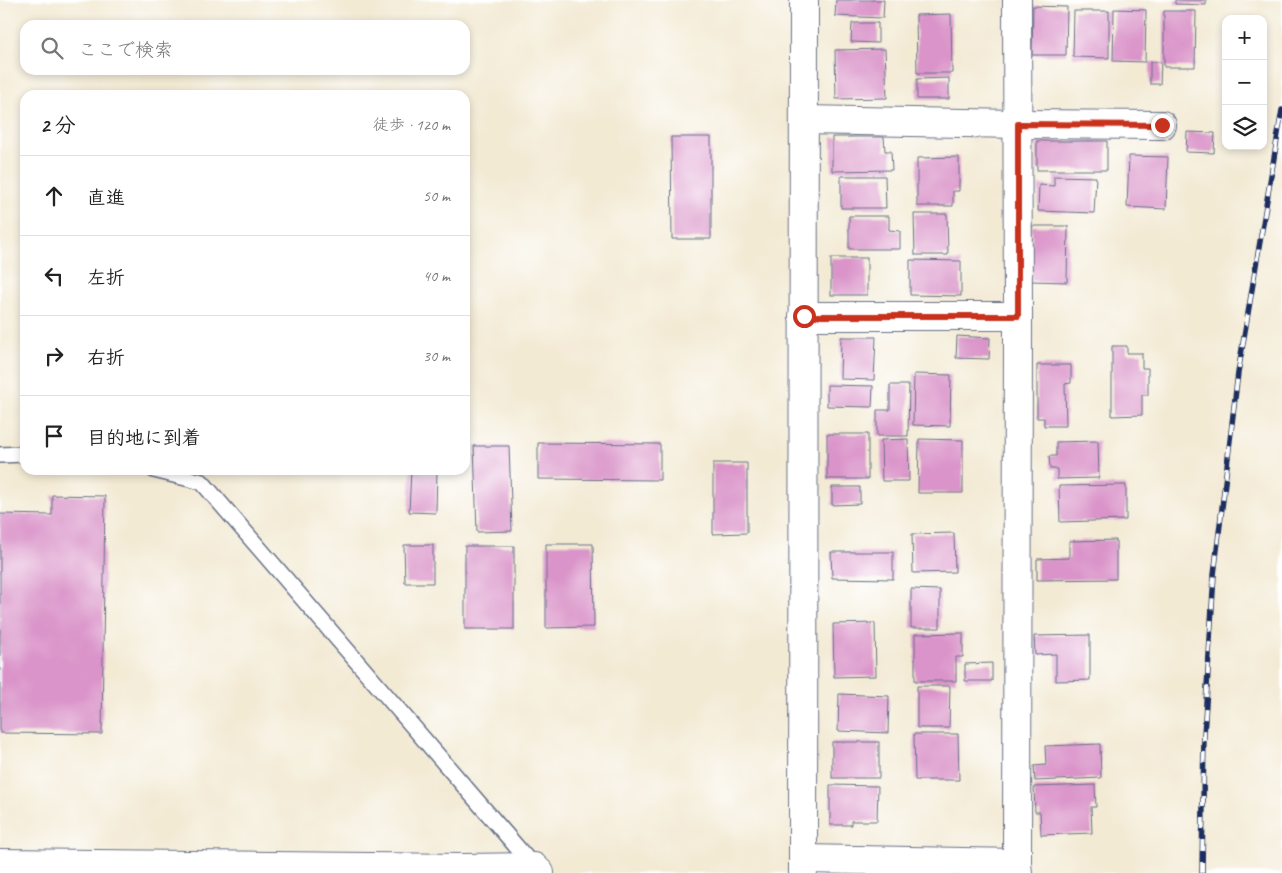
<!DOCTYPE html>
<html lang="ja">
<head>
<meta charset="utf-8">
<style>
  :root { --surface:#fff; --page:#f2f2f2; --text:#222; --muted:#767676; --line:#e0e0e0 }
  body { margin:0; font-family:Caveat,"Klee One",sans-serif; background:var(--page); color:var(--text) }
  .controls { position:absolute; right:15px; top:15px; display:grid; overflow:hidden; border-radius:10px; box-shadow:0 2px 8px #0003 }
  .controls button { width:45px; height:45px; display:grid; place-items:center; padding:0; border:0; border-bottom:1px solid var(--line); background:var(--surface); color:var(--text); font:25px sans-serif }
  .stop { position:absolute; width:15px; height:15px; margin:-11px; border:4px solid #c8321e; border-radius:50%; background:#fff }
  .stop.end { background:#c8321e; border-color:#fff; box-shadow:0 1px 5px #0008 }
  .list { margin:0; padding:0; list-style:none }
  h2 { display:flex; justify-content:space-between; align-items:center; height:65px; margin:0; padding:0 20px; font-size:21px }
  h2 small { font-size:16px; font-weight:400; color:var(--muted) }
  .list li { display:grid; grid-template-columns:32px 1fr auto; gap:15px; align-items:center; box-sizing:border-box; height:80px; padding:0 20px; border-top:1px solid var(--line) }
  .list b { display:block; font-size:19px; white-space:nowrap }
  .list em { font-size:16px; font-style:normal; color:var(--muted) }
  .icon { flex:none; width:28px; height:28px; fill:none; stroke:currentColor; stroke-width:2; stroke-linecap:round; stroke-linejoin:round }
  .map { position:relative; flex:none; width:1282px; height:873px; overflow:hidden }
  .search { position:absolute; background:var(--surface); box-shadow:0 2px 8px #0003; left:20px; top:20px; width:450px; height:55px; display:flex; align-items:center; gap:12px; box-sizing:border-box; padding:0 18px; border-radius:15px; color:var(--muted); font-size:19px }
  .panel { position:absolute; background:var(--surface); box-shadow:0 2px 8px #0003; left:20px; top:90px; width:450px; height:385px; border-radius:15px }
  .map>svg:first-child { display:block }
</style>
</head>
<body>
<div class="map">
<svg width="1282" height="873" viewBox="0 0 1282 873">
  <rect width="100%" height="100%" fill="#fff"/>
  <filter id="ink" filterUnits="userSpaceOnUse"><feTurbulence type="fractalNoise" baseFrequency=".02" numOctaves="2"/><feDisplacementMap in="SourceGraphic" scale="10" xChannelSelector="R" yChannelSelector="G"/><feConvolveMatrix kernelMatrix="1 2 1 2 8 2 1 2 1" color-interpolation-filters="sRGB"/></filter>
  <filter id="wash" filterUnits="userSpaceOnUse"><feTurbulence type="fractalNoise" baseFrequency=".0096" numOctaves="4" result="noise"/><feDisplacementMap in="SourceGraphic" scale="20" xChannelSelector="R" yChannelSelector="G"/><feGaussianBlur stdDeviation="1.12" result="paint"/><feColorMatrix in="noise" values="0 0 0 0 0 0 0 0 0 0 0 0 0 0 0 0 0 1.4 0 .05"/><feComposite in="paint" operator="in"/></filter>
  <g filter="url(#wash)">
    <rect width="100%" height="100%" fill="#f3ead4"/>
    <g id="blocks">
      <g fill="#da94c9">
        <path d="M836,0H884L883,18L835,16Z"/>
        <path d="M1175,0H1206V5L1175,4Z"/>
        <path d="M1033,6L1067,7L1066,55H1032Z"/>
        <path d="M1114,9L1146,10L1145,62L1113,61Z"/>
        <path d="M1074,11H1109V58L1073,57Z"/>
        <path d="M1164,11H1196L1195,67H1164Z"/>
        <path d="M951,14L952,73H917L916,15Z"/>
        <path d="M852,23H878V43L851,42Z"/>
        <path d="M885,49L887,98L836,99L835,50Z"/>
        <path d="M1150,62H1161L1160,84H1150Z"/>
        <path d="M949,78V99H917V79Z"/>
        <path d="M1187,132L1215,133L1214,153L1186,152Z"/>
        <path d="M671,137H711V239H672Z"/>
        <path d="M832,137H884L885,151H891L892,170L832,171Z"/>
        <rect x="1037" y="141" width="70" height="29"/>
        <path d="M1129,156L1168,157L1166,209L1127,207Z"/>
        <path d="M959,157V191H953V206H917V158Z"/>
        <path d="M841,176H885L886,208H841Z"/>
        <path d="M1054,176L1096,177L1094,213L1038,211L1039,185L1054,186Z"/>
        <path d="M914,214H947L948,255H915Z"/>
        <path d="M849,216H889V230L900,231V249H849Z"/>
        <path d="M1032,226H1068L1067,282L1031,281Z"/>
        <rect x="831" y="258" width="36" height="37"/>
        <path d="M910,260L961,261V296L910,295Z"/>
        <path d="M957,336L990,338L989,359L956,358Z"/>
        <path d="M841,337H876L874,380L840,379Z"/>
        <path d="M1112,346H1127V353H1142V368H1148V395H1142V415L1112,416Z"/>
        <path d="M1037,365H1071V383L1065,384L1066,426H1044V418H1037Z"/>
        <path d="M914,374L951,375L950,426L913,425Z"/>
        <path d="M827,385L873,386L872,407L827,406Z"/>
        <path d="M890,385H909L908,436H877V410H890Z"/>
        <rect x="827" y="434" width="41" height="45"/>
        <path d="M908,439L909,481H882L881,440Z"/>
        <path d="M919,439L963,440V493H918Z"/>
        <path d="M1098,441L1099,478L1057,479V469H1050L1049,456H1056V442Z"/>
        <path d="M538,443L660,444V480L538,479Z"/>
        <path d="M474,446H509L512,531L477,532Z"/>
        <path d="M713,463H747V533L713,534Z"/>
        <path d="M411,470H437L436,513L409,512Z"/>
        <path d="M1126,485V520L1060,522L1059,486Z"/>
        <path d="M832,487H860V504L832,505Z"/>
        <path d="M52,495L105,496L102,734L0,733V514L52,515Z"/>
        <path d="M954,533L955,572L913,573L912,534Z"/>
        <path d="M1116,540V579L1037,580V559L1069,558V541Z"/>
        <path d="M546,544H593L594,627L546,628Z"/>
        <path d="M404,545H433V583H405Z"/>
        <rect x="465" y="546" width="49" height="83"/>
        <path d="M831,552H893V579L832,578Z"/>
        <path d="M911,589L940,590V628H911Z"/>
        <path d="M875,623L876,676L834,677L833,624Z"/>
        <path d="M963,633V657H956V681H915V634Z"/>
        <path d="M1090,635V680L1056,681V654L1035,655L1034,636Z"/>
        <path d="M992,663V681H965V664Z"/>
        <path d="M917,686H950L949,728H917Z"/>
        <path d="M839,694L889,696L888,733L838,731Z"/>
        <path d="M914,734H958L959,780H915Z"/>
        <rect x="832" y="742" width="47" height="36"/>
        <path d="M1100,744L1101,778L1035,781L1034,766L1046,765L1045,746Z"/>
        <path d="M830,785L878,786L877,821H851V825H830Z"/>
        <path d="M1095,785L1096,807H1091L1092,833L1041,835L1040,812H1035L1034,787Z"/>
      </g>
    </g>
  </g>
  <g filter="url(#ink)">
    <use href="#blocks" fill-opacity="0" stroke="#677087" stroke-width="1"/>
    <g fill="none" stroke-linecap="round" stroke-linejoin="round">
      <defs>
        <g id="lane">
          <path d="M0,455L25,454"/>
          <path d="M154,470L202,482L534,867"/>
        </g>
        <g id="street">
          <path d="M1017,0L1018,316L1017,863L1018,873"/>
          <path d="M804,120L1018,124L1162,125"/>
          <path d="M803,316H1018"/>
          <path d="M803,859L1017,863"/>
          <path d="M0,863L464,868L534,867L540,873"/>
          <path d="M803,873L804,0"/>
        </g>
      </defs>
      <use href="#lane" stroke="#677087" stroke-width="18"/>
      <use href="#street" stroke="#677087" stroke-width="30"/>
      <use href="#lane" stroke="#fff" stroke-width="15"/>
      <use href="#street" stroke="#fff" stroke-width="28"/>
      <defs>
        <path id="rail" d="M1202,873L1204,735L1214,575L1238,373L1282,110"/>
      </defs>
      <use href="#rail" stroke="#1b2f5e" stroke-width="5.5"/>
      <use href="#rail" stroke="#fff" stroke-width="4" stroke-dasharray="11" stroke-linecap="butt"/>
    </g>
  </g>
  <g fill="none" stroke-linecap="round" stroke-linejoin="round" filter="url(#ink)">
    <path stroke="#c8321e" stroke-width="6" d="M804,316H1018V124L1162,125"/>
  </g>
</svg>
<div class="controls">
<button>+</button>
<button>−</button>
<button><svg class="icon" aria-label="layers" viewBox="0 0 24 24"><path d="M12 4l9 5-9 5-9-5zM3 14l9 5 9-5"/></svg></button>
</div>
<div class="stop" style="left:804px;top:316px"></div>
<div class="stop end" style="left:1162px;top:125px"></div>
<div class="search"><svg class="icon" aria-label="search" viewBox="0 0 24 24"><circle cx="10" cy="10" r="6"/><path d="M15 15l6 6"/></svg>ここで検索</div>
<section class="panel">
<h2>2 分<small>徒歩 · 120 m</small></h2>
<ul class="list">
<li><svg class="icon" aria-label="ahead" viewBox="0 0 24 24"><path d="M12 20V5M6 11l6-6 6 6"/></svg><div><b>直進</b></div><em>50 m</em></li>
<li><svg class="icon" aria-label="left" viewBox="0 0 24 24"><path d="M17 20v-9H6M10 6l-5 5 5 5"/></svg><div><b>左折</b></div><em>40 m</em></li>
<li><svg class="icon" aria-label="right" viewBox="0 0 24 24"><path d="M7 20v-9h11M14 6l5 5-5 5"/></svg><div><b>右折</b></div><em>30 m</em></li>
<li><svg class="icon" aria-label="arrive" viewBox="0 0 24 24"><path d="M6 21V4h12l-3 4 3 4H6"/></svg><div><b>目的地に到着</b></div></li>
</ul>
</section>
</div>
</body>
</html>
